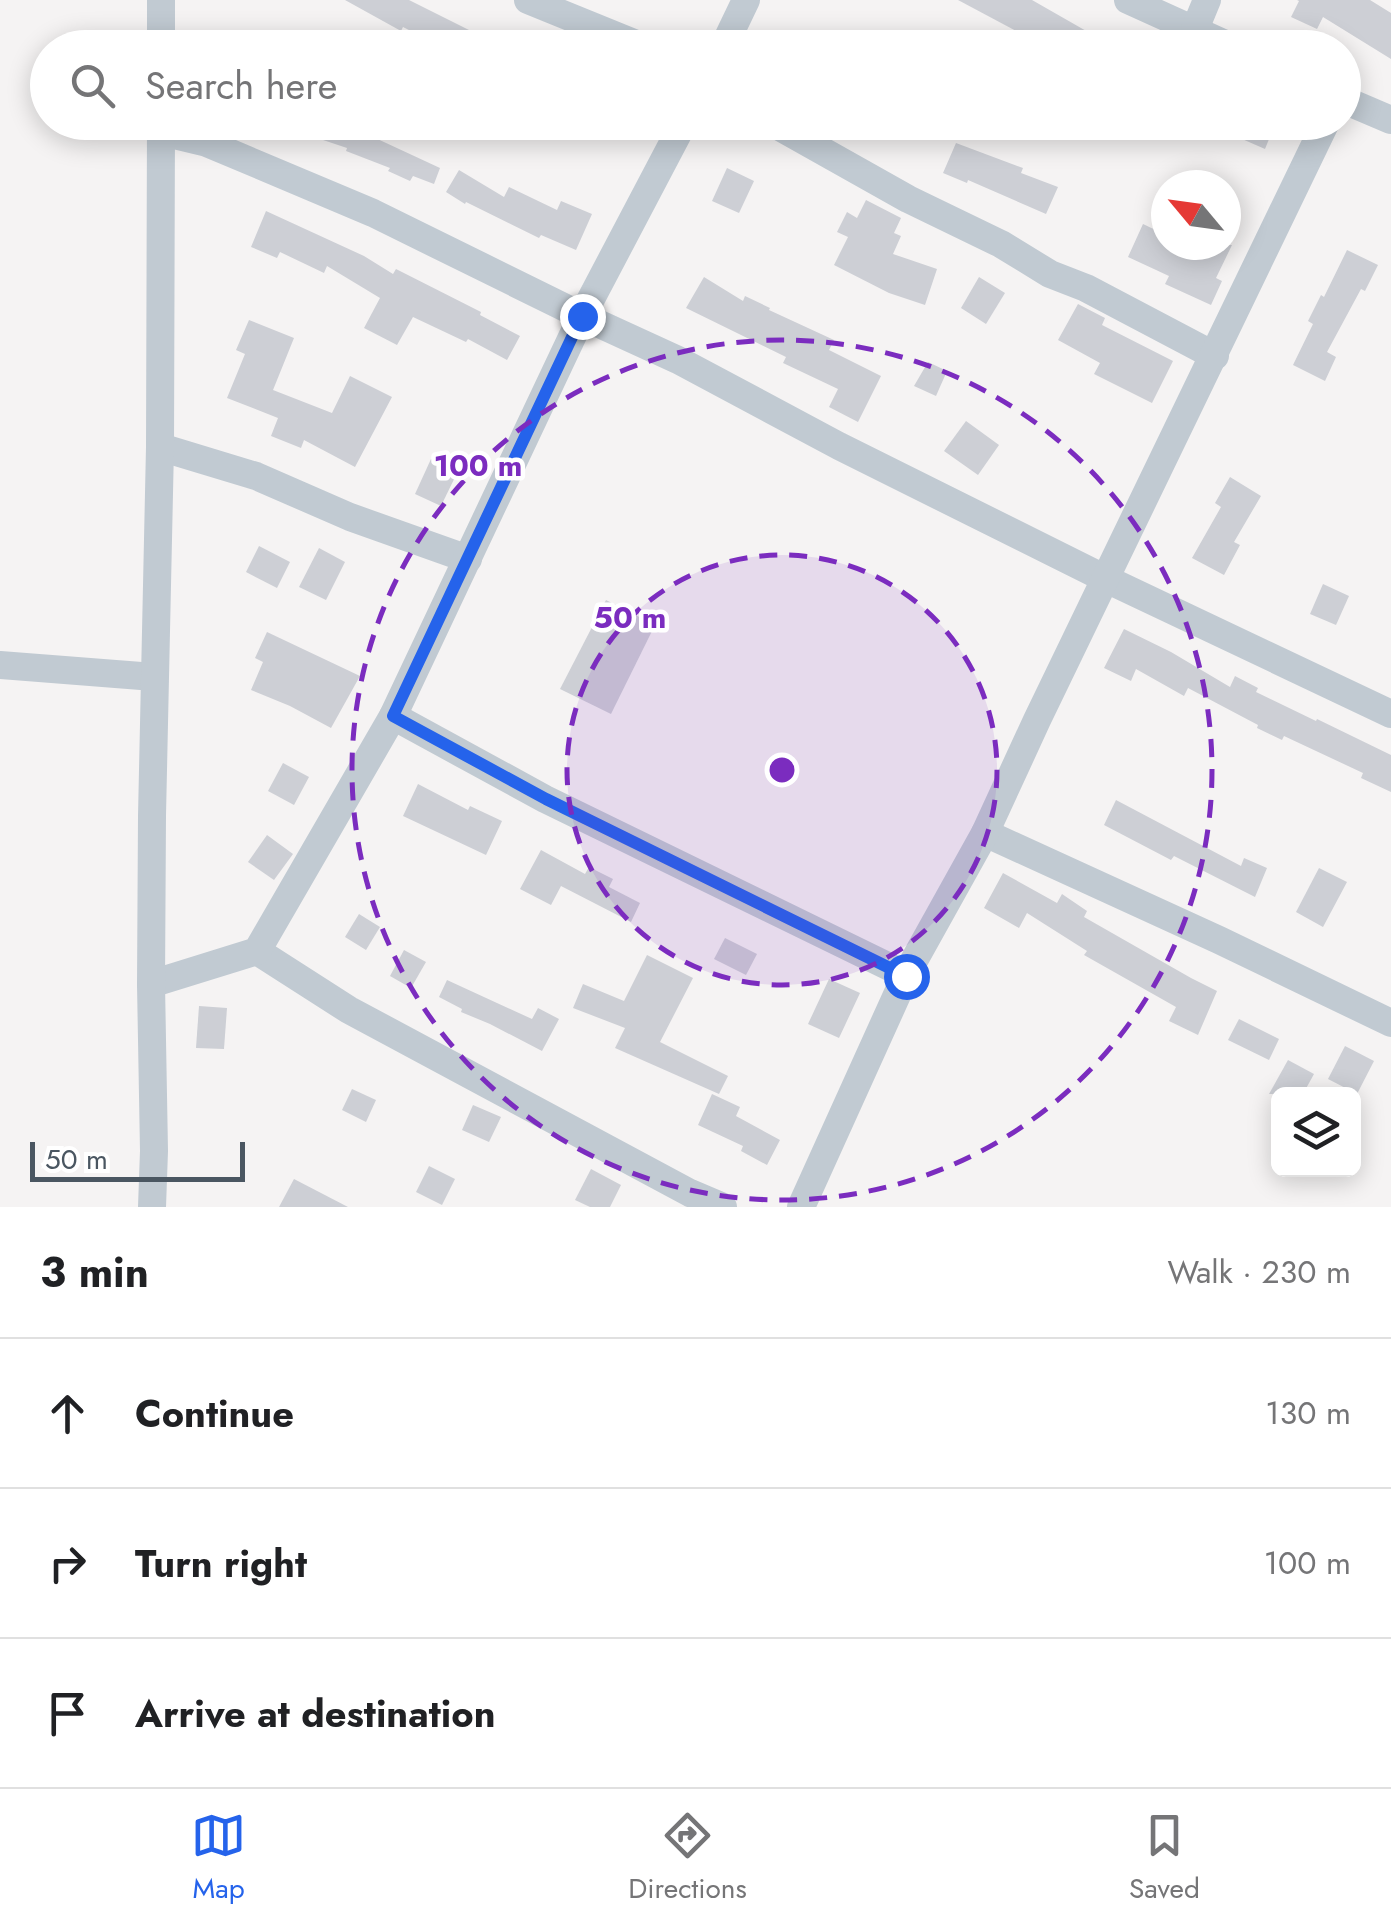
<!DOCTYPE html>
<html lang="en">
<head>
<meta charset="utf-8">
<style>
  :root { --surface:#fff; --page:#f6f6f6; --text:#202124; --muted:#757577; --line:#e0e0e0; --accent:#2563eb }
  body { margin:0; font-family:Jost,sans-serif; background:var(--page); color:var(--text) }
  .controls { position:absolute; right:30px; bottom:30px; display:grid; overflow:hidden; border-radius:15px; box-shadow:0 5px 25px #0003 }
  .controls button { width:90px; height:90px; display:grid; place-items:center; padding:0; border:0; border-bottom:2px solid var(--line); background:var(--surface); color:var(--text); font:50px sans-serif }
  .compass { position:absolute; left:1151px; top:170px; width:90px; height:90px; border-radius:50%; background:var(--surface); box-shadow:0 5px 25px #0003; rotate:299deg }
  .scale { position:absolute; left:30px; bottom:25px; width:215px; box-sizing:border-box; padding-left:10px; border:5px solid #4a5661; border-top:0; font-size:28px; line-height:35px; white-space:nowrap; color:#4a5661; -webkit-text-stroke:8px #fff; paint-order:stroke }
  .stop { position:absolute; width:30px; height:30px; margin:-22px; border:8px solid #2563eb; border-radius:50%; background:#fff }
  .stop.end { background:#2563eb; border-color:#fff; box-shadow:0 2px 10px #0008 }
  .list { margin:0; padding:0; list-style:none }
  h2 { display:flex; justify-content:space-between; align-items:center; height:130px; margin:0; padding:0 40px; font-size:42px }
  h2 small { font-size:32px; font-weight:400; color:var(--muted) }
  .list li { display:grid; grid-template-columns:65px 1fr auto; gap:30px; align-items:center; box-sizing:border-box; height:150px; padding:0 40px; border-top:2px solid var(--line) }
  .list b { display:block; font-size:38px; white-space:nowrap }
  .list em { font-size:32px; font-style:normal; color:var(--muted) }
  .icon { flex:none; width:55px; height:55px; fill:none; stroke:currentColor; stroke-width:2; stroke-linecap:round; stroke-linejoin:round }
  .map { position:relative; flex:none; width:1391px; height:1207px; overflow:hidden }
  .search { position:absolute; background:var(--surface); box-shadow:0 5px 25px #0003; left:30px; right:30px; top:30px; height:110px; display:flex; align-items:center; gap:25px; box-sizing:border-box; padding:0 35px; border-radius:55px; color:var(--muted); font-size:38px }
  .sheet { height:580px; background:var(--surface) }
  nav { display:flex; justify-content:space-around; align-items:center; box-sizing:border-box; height:140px; border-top:2px solid var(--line); background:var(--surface); font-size:28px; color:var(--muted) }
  nav a { display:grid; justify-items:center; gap:5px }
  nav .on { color:var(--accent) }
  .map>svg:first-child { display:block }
</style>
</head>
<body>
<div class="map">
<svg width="1391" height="1207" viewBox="0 0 1391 1207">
  <rect width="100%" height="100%" fill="#f5f3f3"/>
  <g fill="#cdcfd5">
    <path d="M345,0H409L505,48H444L403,27L401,31Z"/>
    <path d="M958,0H1032L1116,48H1048Z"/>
    <path d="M1297,0H1370L1391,13V59L1323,17L1317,29L1291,17L1299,1Z"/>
    <path d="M284,122H376L371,136L440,168L434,184L413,176L410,181L388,171L390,168L346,151L347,148L284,127Z"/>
    <path d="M1203,122H1276L1265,149Z"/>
    <path d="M956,143L1023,168L1021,173L1058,187L1046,214L968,180L967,183L943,173Z"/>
    <path d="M727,168L754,181L739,213L712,201Z"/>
    <path d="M459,170L504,197L509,187L557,210L561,201L592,214L576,250L541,235L539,238L466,202L465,204L446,192Z"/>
    <path d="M866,200L901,218L894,233L901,236L893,254L937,269L925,305L889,293L834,265L848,237L837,232L847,212L857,218Z"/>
    <path d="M266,211L364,256L393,274L396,269L481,312L480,315L520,336L507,360L468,339L466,342L413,317L397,345L364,328L380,298L327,266L324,273L280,252L277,258L251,247Z"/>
    <path d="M1143,224L1166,235V245H1232L1216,278L1222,281L1211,305L1165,284L1169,276L1128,257Z"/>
    <path d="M1347,250L1378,265L1365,291L1361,289L1327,352L1336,357L1325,381L1293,365L1313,324L1308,321L1321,295L1324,297Z"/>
    <path d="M704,277L743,301L745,296L770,308L769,310L834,340L829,350L881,376L858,422L829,407L838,389L783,363L786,357L686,308Z"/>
    <path d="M979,277L1005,293L986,324L961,308Z"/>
    <path d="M1078,304L1105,318L1102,325L1173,361L1152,403L1094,374L1100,363L1058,340Z"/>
    <path d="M249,320L294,338L273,390L332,413L350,376L392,397L355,467L304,440L301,448L271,436L278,418L227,398L245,354L236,350Z"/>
    <path d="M928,362L947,371L936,396L914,386Z"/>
    <path d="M966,421L999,445L978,475L944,451Z"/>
    <path d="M431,459L458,471L441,506L415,494Z"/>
    <path d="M1230,477L1261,496L1234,542L1240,545L1224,575L1192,558L1221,507L1215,503Z"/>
    <path d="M259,546L290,562L277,588L246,572Z"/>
    <path d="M319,548L345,562L326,600L299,587Z"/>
    <path d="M1323,584L1349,596L1336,625L1310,614Z"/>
    <path d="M606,600L655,625L611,714L560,689Z"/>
    <path d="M1124,629L1171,652L1230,687L1235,676L1258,688L1256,692L1316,721L1317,719L1391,755V792L1361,778L1363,773L1284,736L1282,740L1257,728L1258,725L1188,688L1184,696L1136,669L1131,681L1104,668Z"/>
    <path d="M267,632L360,676L331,728L290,706L251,690L263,662L255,658Z"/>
    <path d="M283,763L309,777L294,805L268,791Z"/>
    <path d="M418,784L468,810L470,806L502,821L486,855L403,816Z"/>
    <path d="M1116,800L1241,866L1244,858L1267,868L1255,897L1174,856L1171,860L1104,825Z"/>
    <path d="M267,835L293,854L274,880L248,862Z"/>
    <path d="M541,850L585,874L589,867L613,879L609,887L640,903L631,922L561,886L551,905L520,889Z"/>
    <path d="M1319,868L1347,882L1323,927L1296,912Z"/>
    <path d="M1003,873L1057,903L1062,894L1087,911L1084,917L1191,978L1217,991L1198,1035L1169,1021L1176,1007L1084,955L1087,951L1027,913L1019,928L984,908Z"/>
    <path d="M359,914L380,927L366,950L345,937Z"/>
    <path d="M725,938L757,954L746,975L714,959Z"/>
    <path d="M404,950L426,962L411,988L390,976Z"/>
    <path d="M647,955L693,978L660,1042L728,1076L719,1094L615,1048L625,1028L573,1008L583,984L624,1001Z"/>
    <path d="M829,979L860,993L839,1038L808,1024Z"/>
    <path d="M447,980L532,1019L538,1008L559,1019L542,1051L490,1024L461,1012L462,1009L439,997Z"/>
    <path d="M199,1006L227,1008L224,1049L196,1048Z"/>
    <path d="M1239,1019L1279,1039L1269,1060L1228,1040Z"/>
    <path d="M1345,1046L1374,1061L1357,1094L1328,1079Z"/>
    <path d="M1288,1060L1314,1074L1303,1094H1269Z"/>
    <path d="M352,1089L376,1100L366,1122L342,1110Z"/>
    <path d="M712,1094L740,1107L736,1116L780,1140L767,1165L741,1151L743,1146L698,1125Z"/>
    <path d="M473,1105L501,1117L489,1142L462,1130Z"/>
    <path d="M429,1166L455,1179L442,1205L416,1192Z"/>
    <path d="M591,1169L621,1185L610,1207H590L575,1200Z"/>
    <path d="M294,1179L348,1207H279Z"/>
  </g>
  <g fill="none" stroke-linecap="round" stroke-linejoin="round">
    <g stroke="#c1cad2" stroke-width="28">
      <path d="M161,0V48"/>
      <path d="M528,0L646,48"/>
      <path d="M1128,0L1234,48"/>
      <path d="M1195,29L1207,0"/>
      <path d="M723,48L746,0"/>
      <path d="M1344,100L1391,120"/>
      <path d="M771,122L908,199L1001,244L1050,274L1086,288L1215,356"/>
      <path d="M161,132L207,143L373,213L582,316L678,360L839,446L1106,579L1391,714"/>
      <path d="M160,447L256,476L350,517L468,559"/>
      <path d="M0,665L154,677"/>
      <path d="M393,716L545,799L906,975"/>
      <path d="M985,833L1219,940L1391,1023"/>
      <path d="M257,951L349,1010L690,1193L723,1207"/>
      <path d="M151,984L257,951L393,716L582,316L684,122"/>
      <path d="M152,1207L154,1151L151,984L152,816L160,447L161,122"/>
      <path d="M801,1207L906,975L985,833L1037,720L1326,122"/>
    </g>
  </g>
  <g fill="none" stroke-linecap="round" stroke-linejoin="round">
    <path stroke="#2563eb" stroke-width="12" d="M582,316L393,716L546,799L906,976"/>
  </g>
  <circle cx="782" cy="770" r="215" fill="#7b2cbf" fill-opacity=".12"/>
  <g fill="none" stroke="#7b2cbf" stroke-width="5" stroke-dasharray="18 12">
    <circle cx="782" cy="770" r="215"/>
    <circle cx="782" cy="770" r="430"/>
  </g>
  <circle cx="782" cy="770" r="15" fill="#7b2cbf" stroke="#fff" stroke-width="5"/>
  <g font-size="30" text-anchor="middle" font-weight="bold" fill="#7b2cbf" stroke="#fff" stroke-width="9" stroke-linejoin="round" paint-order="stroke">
    <text x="478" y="476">100 m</text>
    <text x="630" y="628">50 m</text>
  </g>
</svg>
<div class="controls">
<button><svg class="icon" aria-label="layers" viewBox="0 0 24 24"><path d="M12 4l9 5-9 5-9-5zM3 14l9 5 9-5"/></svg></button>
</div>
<svg class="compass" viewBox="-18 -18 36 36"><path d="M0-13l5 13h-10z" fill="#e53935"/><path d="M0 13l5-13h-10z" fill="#757577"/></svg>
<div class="scale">50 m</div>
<div class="stop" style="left:906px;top:976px"></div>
<div class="stop end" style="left:582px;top:316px"></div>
<div class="search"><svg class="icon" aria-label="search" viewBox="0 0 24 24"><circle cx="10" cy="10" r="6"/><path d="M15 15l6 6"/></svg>Search here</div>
</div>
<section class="sheet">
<h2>3 min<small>Walk · 230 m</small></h2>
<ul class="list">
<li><svg class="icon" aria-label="ahead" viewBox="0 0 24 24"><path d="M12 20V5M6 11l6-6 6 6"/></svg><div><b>Continue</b></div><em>130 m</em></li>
<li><svg class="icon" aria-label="right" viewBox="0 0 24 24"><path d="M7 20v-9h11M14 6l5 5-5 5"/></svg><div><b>Turn right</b></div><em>100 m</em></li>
<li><svg class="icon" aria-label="arrive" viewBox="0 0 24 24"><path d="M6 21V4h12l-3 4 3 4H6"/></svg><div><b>Arrive at destination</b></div></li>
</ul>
</section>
<nav>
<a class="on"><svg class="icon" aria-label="map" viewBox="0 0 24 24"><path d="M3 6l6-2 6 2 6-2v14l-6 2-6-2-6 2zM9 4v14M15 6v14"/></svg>Map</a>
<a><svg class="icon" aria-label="directions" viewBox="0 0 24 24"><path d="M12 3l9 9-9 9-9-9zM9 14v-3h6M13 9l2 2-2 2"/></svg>Directions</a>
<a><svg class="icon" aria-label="saved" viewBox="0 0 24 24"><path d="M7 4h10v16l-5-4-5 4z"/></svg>Saved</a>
</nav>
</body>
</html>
